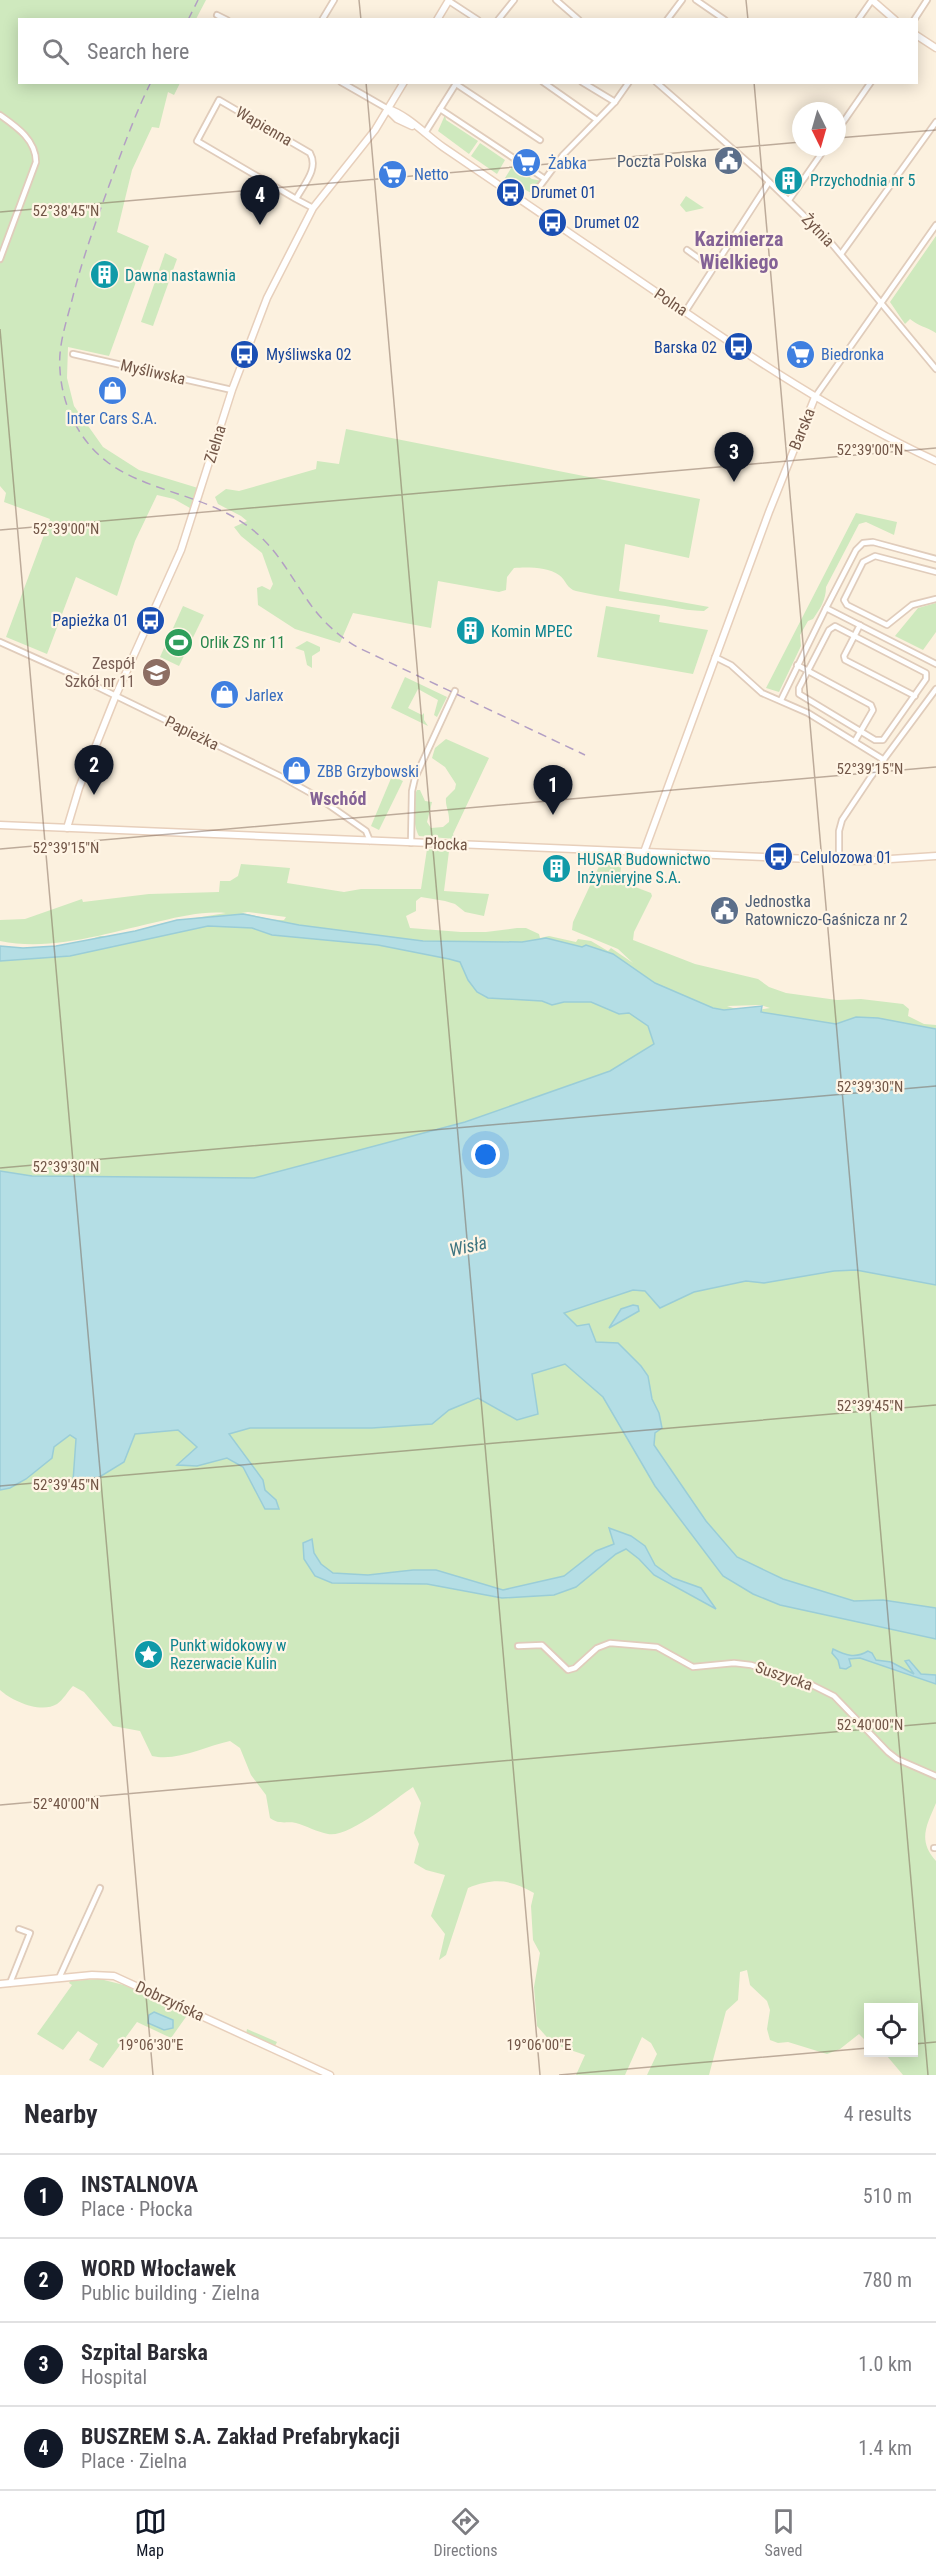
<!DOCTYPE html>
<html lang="en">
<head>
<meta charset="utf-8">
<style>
  :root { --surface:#fff; --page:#f7f7f7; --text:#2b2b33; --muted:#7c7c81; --line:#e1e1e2; --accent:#111827 }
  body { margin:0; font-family:"Roboto Condensed",sans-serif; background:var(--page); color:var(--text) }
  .controls { position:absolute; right:18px; bottom:18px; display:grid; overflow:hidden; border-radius:0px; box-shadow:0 3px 15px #0003 }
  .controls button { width:54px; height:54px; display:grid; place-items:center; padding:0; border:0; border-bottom:2px solid var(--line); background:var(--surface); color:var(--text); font:30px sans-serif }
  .compass { position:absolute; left:792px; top:102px; width:54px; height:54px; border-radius:50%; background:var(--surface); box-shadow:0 3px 15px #0003; rotate:175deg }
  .you { position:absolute; left:486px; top:1155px; width:21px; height:21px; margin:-15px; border:4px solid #fff; border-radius:50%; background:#1a73e8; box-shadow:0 0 0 9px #1a73e833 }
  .badge { display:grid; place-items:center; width:39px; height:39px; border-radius:50%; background:var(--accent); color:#fff; font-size:20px; font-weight:700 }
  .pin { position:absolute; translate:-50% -50px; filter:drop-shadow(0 2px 3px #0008) }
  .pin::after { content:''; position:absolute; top:32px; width:21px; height:18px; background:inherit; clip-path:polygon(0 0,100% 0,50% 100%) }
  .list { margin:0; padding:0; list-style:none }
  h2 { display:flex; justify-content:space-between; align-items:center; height:78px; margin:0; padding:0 24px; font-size:26px }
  h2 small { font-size:20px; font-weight:400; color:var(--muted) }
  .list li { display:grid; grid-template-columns:39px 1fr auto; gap:18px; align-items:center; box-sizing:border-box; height:84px; padding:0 24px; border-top:2px solid var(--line) }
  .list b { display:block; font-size:22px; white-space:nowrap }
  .list p { margin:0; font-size:20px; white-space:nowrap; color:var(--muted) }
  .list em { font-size:20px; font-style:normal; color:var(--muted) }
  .icon { flex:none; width:33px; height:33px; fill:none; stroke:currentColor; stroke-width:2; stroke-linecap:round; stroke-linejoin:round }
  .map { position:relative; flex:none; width:936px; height:2075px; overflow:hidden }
  .search { position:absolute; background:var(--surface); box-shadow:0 3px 15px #0003; left:18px; right:18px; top:18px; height:66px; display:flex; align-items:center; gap:15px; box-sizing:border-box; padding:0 21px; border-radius:0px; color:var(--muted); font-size:22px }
  .sheet { height:414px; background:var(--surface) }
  nav { display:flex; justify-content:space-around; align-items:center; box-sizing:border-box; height:84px; border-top:2px solid var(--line); background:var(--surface); font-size:16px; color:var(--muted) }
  nav a { display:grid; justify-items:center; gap:3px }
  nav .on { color:var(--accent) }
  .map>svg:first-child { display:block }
</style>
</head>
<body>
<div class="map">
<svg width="936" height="2075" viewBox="0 0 936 2075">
  <rect width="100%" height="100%" fill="#fcf1df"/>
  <g fill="#cfe9be" fill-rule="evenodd">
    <path d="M0,0H206L196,19L20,20V82L180,83L174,95L168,92L159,128L152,127L132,170L117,232L149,246L109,356L68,347L67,378L74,406L103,447L139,470L198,488L190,508L174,499L157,495L135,541L117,596L76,577L47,654L6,637L50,519L4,502L6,493L0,486Z"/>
    <path d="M445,115L446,120L478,141L469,154L438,131Z"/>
    <path d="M480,143L505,160L497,174L471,156Z"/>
    <path d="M513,165L532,179L542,181L531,193L505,178Z"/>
    <path d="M686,196L704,208L686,212L680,205Z"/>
    <path d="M936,236V333C927,327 918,326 910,319L905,324L890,302Z"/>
    <path d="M165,253L177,259L153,326L141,322Z"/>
    <path d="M346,429L700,499L689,558L625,544L619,591L709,607L704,611C688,611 674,607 658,605C630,601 603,597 576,591C567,589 566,580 559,575C548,567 527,567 514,568L507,577L506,590L499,592L438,581L431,628L353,613L340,643L295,629L258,605L257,588L262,586L270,590L273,584L262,553L241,536L234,527L247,521L241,516L218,504L215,497L226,489L239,491L316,469L317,461L339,464Z"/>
    <path d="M856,513L897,522L894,535L866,522L859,524L826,587C826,600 820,609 813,619L808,621L800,635L801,646L779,692L766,688Z"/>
    <path d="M936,603V632L923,650L895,636L918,608Z"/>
    <path d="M183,606L204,615L179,666L160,657Z"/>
    <path d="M606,606L660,615L659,622L708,630L693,674L597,657Z"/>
    <path d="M307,641L320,647V651L312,656V668L307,665L304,651L295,648Z"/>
    <path d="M405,677L447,697L437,717L434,715L438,700L418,689L408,708L422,715L424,713V720L428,726L391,708Z"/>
    <path d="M446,739L489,758L453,834L455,839L419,836C413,827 412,798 417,790H420L425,801L432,802L427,822L431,828L443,827L449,822C450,813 445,806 446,798L455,789L456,784L445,767L432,758L435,748Z"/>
    <path d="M392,776L403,781L379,830L371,826Z"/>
    <path d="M427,849L449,851L444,891L489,894L484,916L465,912L455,904L445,901L421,897L416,901V911L406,916L410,928L461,932H486L517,928H526L539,934L540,938L549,936L576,942L578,939L591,941L608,951L611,948L633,963L618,949L572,930L573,922L602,860L612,858L622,860L620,875L630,885L651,893L652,896L634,932L633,940L695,964L758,979L769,987L786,993L837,1000L861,999L903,1004L909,1009L908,1016L924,1024L936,1025V1803C927,1825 917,1840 936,1861V2075H903L887,2056L877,2053L914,2052V2008H868V2043L859,2034L840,2049L827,2054L788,2042L778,2043L770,2040L767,2029L770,2010L767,2001L750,1985L747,1970L740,1972L738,2000L726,2011L709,2075H647L657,2054L651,2043L642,2037L625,2075H576L585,2055L553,2044L537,2026L534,1987L540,1953L533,1940L531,1906L534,1893C509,1879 494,1878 468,1888L446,1955L439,1960L445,1934L431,1916L445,1875L426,1870L414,1863L419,1844L414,1833L421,1803L413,1787C395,1799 349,1838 328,1834C317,1832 307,1826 296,1823C286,1821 279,1825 270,1818L266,1795L251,1775L240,1748L230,1741C206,1746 177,1762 152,1756L140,1731L113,1726L84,1692L73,1686C68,1691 63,1700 57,1704C41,1714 12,1701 0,1690V948L12,951L77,944L100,936H119L164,923L226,913C205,911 182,916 161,921C110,932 53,952 0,941V920L25,919L82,899L83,902L149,894L219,892L220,881H230L238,876L241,864L290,868L287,883L344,892L361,889H421ZM248,912L286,917L284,920C268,921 256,915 241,913ZM760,1005L770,1008L745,1012L727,1006Z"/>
    <path d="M100,1979L124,1985L188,2014L171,2038L137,2022L103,2068L89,2060L98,2044L78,2031L63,2050L37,2034L72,1985L69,1983L70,1981Z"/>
    <path d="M247,2029L277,2042L275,2046L281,2049L246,2034Z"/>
  </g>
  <g fill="#b4dee5" stroke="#9acdd7" stroke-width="1.5">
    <path d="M243,914L299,925L423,941L522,942L546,938L582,947L586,945L613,954L655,983L713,1008L724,1010L762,1006L761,1012L836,1024L856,1017L878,1018L936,1029V1285L856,1270L834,1271L764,1283L746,1281L694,1292L660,1308L645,1291L633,1290L564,1313L577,1326L589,1324L596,1342L618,1343L641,1366L648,1376L652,1399L659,1413L662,1428L655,1433L654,1445L706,1521L737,1557L783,1579L854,1601L883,1600L936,1608V1639L780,1605L753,1594L723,1576L655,1486L603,1397L565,1364L532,1374L538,1414L517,1420L478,1398L449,1410L432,1424L372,1428H250L229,1434L263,1480L265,1490L276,1500L279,1509H265L243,1467L227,1458L197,1466L177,1465L197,1447L178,1430L135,1434L124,1462L93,1481H73L76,1439L70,1435L54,1447L52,1458L26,1479L10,1488L0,1490V1171L32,1176L254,1178L465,1122L610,1071L654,1044L648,1026L629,1013L619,1014L591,1002H564L552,1005L542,1001L488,998L477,992L468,980L460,962L449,959L378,945L272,935L252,928L208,926L70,956L0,961V946L23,948L56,946L135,931L177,920Z"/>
    <path d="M633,1305L638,1306L639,1311L609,1328L621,1309Z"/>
    <path d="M609,1528L631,1536L645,1546L655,1565L673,1578L701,1588L716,1609L654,1575L639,1559L626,1549L616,1554L576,1587L554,1595L502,1598L427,1584L332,1583L315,1576L304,1559L303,1543L312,1539L314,1553L321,1564L333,1573L368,1575L413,1570H436L503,1590L564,1576L596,1551L614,1544Z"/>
    <path d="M833,1649C845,1655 855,1659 868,1651L872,1653L876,1660L891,1662L914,1674L905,1661L909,1660L921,1674L936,1675V1684L860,1658L849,1659L851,1666L846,1669L840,1668L838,1660L832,1653Z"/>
    <path d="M154,2012L173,2020V2028L164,2030L148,2023L149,2015Z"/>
  </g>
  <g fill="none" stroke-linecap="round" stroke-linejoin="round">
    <defs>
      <g id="street">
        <path d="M556,0L579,20"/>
        <path d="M696,0L725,20"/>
        <path d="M449,1L478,20"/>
        <path d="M217,15L227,20"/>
        <path d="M322,20L334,0"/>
        <path d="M498,20L514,0"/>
        <path d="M667,20L682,0"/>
        <path d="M858,20L872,0"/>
        <path d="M914,20L927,0"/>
        <path d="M341,82L388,109"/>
        <path d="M543,82L597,120"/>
        <path d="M582,82L615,102"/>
        <path d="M656,82L758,171L827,238L936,369"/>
        <path d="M456,84L540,140"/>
        <path d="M440,109L545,179"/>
        <path d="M0,115C17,127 36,140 36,162L0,259"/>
        <path d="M837,131L871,82"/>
        <path d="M425,133L457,82"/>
        <path d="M534,194L563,155L615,102L629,82"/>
        <path d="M296,199C304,184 319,169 310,153L219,100L197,141L296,199L313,208"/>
        <path d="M789,200L826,147"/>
        <path d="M687,250L712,268"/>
        <path d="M841,254L936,122"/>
        <path d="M685,312L769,182"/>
        <path d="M73,354L232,390"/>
        <path d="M815,397L936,225"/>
        <path d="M936,572L875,556L863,562L844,600L847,605L887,625L912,605L936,599"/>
        <path d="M826,608L856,550L863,543L873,542L936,559"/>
        <path d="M860,625L844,656L845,660L915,696"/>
        <path d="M835,626L926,673V679L883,740H875L799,694V688L829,630Z"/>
        <path d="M0,642L71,674L282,777L316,796L366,831L370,841"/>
        <path d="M715,657L731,665L762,693L808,713L884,760"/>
        <path d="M797,665L871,705L873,710L855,741"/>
        <path d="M781,700L826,608L936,664"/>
        <path d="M411,843L412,791L415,778L455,691"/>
        <path d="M839,861V831L842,820L870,778L936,689"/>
        <path d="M518,1646L542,1645L568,1670L575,1668L597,1648L610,1643L657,1647L693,1667L734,1663L751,1665L812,1685L834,1696L888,1752L897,1759L936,1776"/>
        <path d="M934,1848H936"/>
        <path d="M59,1978L100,1888"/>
        <path d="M10,1983L30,1933L19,1929"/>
      </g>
      <g id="secondary">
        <path d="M872,0L895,20"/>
        <path d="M437,20L449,0"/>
        <path d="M916,35L936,48"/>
        <path d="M388,109C406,114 426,135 443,147C516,196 589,246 662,296C750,357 839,416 936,461"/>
        <path d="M388,110L397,119L412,126"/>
        <path d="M0,825L860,861L936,856"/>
        <path d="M67,828L79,788L116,695L181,550L232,390L267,298L313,208L375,130L404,82"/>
        <path d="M644,852L769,512L815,397"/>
        <path d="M0,1984L92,1975L114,1976L330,2075"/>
      </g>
    </defs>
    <use href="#street" stroke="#e0ccbb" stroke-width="8"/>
    <use href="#secondary" stroke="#e7cfbb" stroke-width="9"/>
    <use href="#street" stroke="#fff" stroke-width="4.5"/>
    <use href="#secondary" stroke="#fff" stroke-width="6"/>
    <g stroke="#b39fc4" stroke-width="1.5" stroke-dasharray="9 6" stroke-linecap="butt">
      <path d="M188,20L198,0"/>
      <path d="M151,82C136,112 125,143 113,175C97,218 82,259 71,304C65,326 58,348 60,370C62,405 78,439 106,461C146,492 205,494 249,527C276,547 289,574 308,601C321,620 337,635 357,647L585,755"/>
    </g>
  </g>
  <path fill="none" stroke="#725647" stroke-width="1.5" stroke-opacity="0.45" d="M359,0L361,20M746,0L748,20M366,82L540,2075M754,82L928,2075M837,138L936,130M0,212L801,142M0,329L153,2075M0,530L936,448M0,849L936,767M0,1168L936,1086M0,1486L936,1405M0,1805L936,1723M914,2044L936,2042M559,2075L868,2048"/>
  <defs>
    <symbol id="civic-disc" viewBox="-11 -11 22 22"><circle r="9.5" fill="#5c6f8a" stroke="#fff5e5"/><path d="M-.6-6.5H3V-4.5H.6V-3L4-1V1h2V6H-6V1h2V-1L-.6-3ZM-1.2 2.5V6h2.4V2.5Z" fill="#fff"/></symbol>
    <symbol id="supermarket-disc" viewBox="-11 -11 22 22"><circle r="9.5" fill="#3f7fe0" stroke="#fff5e5"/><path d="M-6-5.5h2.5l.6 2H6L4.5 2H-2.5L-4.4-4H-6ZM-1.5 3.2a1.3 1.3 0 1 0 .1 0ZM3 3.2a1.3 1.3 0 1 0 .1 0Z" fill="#fff"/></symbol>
    <symbol id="building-disc" viewBox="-11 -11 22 22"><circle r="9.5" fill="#0f9aa8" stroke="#fff5e5"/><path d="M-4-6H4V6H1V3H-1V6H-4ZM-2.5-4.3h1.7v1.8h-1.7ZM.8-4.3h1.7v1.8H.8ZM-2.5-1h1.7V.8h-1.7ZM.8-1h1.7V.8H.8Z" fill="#fff"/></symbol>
    <symbol id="bus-disc" viewBox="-11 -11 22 22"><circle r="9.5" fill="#1a4fb4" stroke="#fff5e5"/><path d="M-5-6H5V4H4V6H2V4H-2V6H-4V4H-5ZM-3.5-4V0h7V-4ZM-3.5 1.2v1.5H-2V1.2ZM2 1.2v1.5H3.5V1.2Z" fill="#fff"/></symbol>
    <symbol id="shop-disc" viewBox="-11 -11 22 22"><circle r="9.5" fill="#3f7fe0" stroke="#fff5e5"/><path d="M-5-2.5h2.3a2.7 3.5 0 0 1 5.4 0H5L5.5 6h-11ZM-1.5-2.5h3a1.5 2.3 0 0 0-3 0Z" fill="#fff"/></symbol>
    <symbol id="stadium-disc" viewBox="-11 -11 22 22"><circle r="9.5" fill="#2e9e5b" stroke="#fff5e5"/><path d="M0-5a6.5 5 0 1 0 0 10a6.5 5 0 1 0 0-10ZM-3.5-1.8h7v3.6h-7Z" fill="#fff"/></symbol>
    <symbol id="school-disc" viewBox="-11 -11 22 22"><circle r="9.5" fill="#8d6e63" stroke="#fff5e5"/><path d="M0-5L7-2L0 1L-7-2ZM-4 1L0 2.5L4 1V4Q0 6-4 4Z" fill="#fff"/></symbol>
    <symbol id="sight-disc" viewBox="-11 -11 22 22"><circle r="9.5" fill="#0f9aa8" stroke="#fff5e5"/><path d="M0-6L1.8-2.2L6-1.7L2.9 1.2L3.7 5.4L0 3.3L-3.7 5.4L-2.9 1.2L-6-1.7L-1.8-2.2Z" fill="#fff"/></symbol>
  </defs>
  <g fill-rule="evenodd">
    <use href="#civic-disc" x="712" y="144" width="33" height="33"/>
    <use href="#supermarket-disc" x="510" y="146" width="33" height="33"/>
    <use href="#supermarket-disc" x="376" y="158" width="33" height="33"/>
    <use href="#building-disc" x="772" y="164" width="33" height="33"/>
    <use href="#bus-disc" x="494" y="176" width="33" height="33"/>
    <use href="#bus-disc" x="536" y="206" width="33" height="33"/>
    <use href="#building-disc" x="88" y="258" width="33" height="33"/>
    <use href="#bus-disc" x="722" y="330" width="33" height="33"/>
    <use href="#bus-disc" x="228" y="338" width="33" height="33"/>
    <use href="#supermarket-disc" x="784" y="338" width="33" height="33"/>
    <use href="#shop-disc" x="96" y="374" width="33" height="33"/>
    <use href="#bus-disc" x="134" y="604" width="33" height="33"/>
    <use href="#building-disc" x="454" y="614" width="33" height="33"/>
    <use href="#stadium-disc" x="162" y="626" width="33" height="33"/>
    <use href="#school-disc" x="140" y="656" width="33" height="33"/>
    <use href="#shop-disc" x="208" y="678" width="33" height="33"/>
    <use href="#shop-disc" x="280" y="754" width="33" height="33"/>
    <use href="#bus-disc" x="762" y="840" width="33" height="33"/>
    <use href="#building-disc" x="540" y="852" width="33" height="33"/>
    <use href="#civic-disc" x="708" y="894" width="33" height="33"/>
    <use href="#sight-disc" x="132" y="1638" width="33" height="33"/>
  </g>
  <g text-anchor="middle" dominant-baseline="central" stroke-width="4.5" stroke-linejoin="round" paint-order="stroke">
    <g font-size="16" fill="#725647" stroke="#fff5e5">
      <text transform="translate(264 126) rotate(30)">Wapienna</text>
      <text transform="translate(818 230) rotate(46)">Żytnia</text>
      <text transform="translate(671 302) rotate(34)">Polna</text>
      <text transform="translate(153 372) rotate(13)">Myśliwska</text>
      <text transform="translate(802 429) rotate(-68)">Barska</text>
      <text transform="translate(215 444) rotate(-73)">Zielna</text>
      <text transform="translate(192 733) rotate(26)">Papieżka</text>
      <text transform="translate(446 844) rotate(2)">Płocka</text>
      <text transform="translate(784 1676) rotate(19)">Suszycka</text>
      <text transform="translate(170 2001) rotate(25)">Dobrzyńska</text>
    </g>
    <g font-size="16" fill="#4e5e75" stroke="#fff5e5" text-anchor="end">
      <text x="707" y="161">Poczta Polska</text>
      <text x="745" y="901" text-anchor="start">Jednostka<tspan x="745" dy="18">Ratowniczo-Gaśnicza nr 2</tspan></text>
    </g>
    <g font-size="16" fill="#366cbe" stroke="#fff5e5" text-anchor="start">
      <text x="548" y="163">Żabka</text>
      <text x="414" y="174">Netto</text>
      <text x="821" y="354">Biedronka</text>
      <text x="112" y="418" text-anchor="middle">Inter Cars S.A.</text>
      <text x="245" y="695">Jarlex</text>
      <text x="317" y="771">ZBB Grzybowski</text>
    </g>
    <g font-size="16" fill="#0d838f" stroke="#fff5e5" text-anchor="start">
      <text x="810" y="180">Przychodnia nr 5</text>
      <text x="125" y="275">Dawna nastawnia</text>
      <text x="491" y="631">Komin MPEC</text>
      <text x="577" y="859">HUSAR Budownictwo<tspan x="577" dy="18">Inżynieryjne S.A.</tspan></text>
      <text x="170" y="1645">Punkt widokowy w<tspan x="170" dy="18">Rezerwacie Kulin</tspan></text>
    </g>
    <g font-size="16" fill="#164399" stroke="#fff5e5" text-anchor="start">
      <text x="531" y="192">Drumet 01</text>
      <text x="574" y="222">Drumet 02</text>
      <text x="717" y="347" text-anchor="end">Barska 02</text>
      <text x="266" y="354">Myśliwska 02</text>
      <text x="129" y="620" text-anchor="end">Papieżka 01</text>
      <text x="800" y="857">Celulozowa 01</text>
    </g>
    <g font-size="16" fill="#27864d" stroke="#fff5e5" text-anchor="start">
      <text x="200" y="642">Orlik ZS nr 11</text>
    </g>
    <g font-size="16" fill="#785e54" stroke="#fff5e5" text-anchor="end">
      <text x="135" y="663">Zespół<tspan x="135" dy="18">Szkół nr 11</tspan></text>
    </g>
    <g font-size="18" font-weight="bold" fill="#846296" stroke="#fff5e5">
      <text x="338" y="798">Wschód</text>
    </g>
    <g font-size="18" font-style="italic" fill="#3e747f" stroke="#fff5e5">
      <text transform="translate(468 1246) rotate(-13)">Wisła</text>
    </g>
    <g font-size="20" font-weight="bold" fill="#846296" stroke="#fff5e5">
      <text x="739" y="239">Kazimierza<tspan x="739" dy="23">Wielkiego</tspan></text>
    </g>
  </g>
  <g font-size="15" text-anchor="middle" fill="#725647" stroke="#fff5e5" stroke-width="4.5" stroke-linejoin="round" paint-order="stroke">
    <text x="66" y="216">52°38'45"N</text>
    <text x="870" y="455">52°39'00"N</text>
    <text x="66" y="534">52°39'00"N</text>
    <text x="870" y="774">52°39'15"N</text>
    <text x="66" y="853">52°39'15"N</text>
    <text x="870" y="1092">52°39'30"N</text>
    <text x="66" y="1172">52°39'30"N</text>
    <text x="870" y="1411">52°39'45"N</text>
    <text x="66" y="1490">52°39'45"N</text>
    <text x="870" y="1730">52°40'00"N</text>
    <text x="66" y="1809">52°40'00"N</text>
    <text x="151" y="2050">19°06'30"E</text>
    <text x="539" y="2050">19°06'00"E</text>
  </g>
</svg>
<div class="controls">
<button><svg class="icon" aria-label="locate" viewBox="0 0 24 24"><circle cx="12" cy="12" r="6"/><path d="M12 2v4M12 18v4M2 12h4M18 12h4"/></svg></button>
</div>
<svg class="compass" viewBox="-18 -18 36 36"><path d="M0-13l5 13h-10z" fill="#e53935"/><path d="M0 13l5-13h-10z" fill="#7c7c81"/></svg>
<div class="you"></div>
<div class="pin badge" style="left:553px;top:815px">1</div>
<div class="pin badge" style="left:94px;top:795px">2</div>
<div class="pin badge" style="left:734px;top:482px">3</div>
<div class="pin badge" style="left:260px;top:225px">4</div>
<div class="search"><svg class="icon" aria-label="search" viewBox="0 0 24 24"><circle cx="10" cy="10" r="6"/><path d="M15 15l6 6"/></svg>Search here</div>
</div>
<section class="sheet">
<h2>Nearby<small>4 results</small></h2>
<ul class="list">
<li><span class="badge">1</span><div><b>INSTALNOVA</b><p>Place · Płocka</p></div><em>510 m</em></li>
<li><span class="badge">2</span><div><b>WORD Włocławek</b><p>Public building · Zielna</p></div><em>780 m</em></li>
<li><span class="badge">3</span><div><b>Szpital Barska</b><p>Hospital</p></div><em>1.0 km</em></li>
<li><span class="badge">4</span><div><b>BUSZREM S.A. Zakład Prefabrykacji</b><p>Place · Zielna</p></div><em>1.4 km</em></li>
</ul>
</section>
<nav>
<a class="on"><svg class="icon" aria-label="map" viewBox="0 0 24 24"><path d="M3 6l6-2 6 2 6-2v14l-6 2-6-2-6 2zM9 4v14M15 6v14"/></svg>Map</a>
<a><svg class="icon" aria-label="directions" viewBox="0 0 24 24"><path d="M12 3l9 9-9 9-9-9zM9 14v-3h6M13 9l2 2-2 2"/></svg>Directions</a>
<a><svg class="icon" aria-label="saved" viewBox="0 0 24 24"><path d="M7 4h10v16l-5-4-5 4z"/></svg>Saved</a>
</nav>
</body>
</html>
